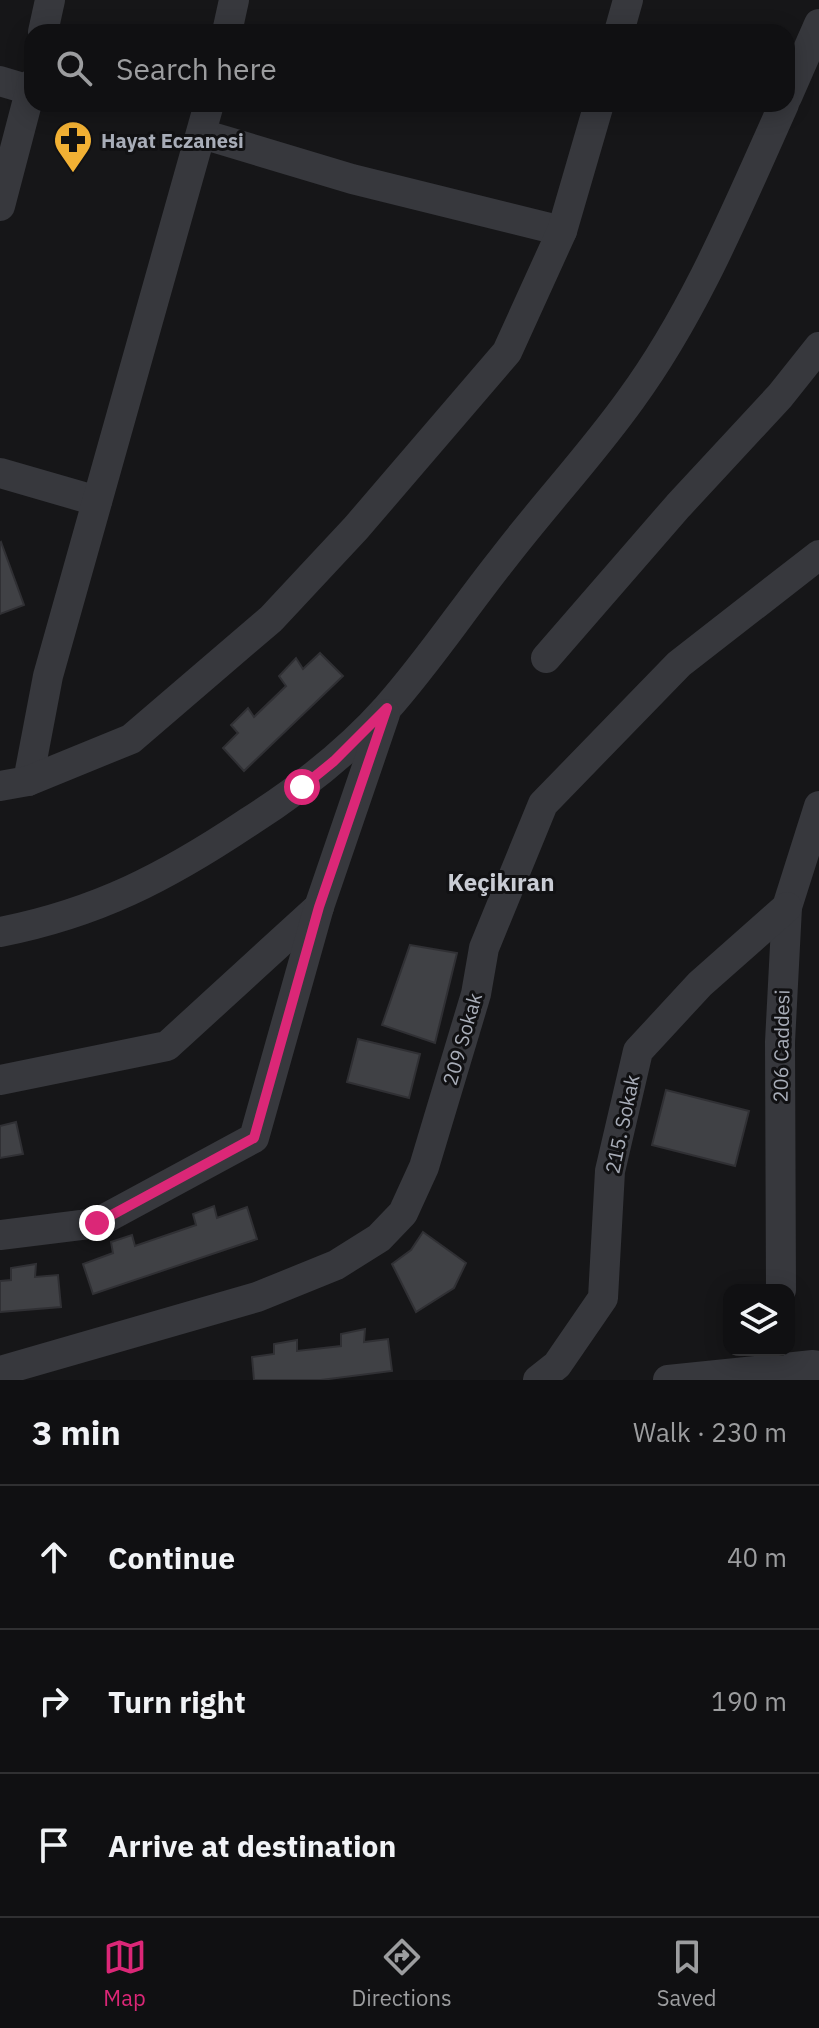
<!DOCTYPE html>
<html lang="en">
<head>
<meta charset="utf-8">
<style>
  :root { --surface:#101012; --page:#1e1e20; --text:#f1f3f6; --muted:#9c9d9f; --line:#303032; --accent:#db2777 }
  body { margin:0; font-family:"IBM Plex Sans",sans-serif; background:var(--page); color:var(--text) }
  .controls { position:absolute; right:24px; bottom:24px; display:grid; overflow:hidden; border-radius:16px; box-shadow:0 4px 20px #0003 }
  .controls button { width:72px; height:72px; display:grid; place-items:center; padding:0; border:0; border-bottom:2px solid var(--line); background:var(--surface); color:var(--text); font:40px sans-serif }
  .stop { position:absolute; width:24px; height:24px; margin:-18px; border:6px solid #db2777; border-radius:50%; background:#fff }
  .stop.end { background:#db2777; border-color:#fff; box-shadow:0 2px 8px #0008 }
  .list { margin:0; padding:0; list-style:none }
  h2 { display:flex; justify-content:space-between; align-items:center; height:104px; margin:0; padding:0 32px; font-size:34px }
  h2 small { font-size:26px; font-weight:400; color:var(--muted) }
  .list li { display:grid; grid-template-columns:52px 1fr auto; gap:24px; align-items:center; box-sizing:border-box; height:144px; padding:0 32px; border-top:2px solid var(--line) }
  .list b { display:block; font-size:30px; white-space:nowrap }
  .list em { font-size:26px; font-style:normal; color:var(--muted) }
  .icon { flex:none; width:44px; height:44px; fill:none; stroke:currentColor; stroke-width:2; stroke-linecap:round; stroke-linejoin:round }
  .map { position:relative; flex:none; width:819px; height:1380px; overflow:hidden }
  .search { position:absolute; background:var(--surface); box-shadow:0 4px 20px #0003; left:24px; right:24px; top:24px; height:88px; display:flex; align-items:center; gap:20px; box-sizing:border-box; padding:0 28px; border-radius:24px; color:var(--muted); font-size:30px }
  .sheet { height:536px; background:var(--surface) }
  nav { display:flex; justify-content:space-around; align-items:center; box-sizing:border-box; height:112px; border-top:2px solid var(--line); background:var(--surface); font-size:22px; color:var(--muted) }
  nav a { display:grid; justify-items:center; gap:4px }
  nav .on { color:var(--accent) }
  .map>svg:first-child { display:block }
</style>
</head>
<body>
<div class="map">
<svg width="819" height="1380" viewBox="0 0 819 1380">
  <rect width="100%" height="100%" fill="#161618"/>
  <g fill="#404145" stroke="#303034" stroke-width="2">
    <path d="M1,542L24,605L0,614V543Z"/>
    <path d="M320,653L343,676L244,771L223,748L238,733L231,725L248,708L254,717L286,686L279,676L296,658L303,669Z"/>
    <path d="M410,945L457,953L435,1043L382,1025Z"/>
    <path d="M358,1039L420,1054L409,1098L347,1082Z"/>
    <path d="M666,1090L749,1111L735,1166L652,1145Z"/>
    <path d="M16,1122L23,1154L0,1158V1126Z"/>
    <path d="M214,1206L217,1218L247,1207L257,1239L93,1294L83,1264L113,1253L111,1242L132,1235L135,1246L196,1225L193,1214Z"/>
    <path d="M423,1232L466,1263L454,1288L416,1312L392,1264L411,1250Z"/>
    <path d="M36,1264L35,1277L58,1275L61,1307L0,1312V1281L11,1280V1268Z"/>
    <path d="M365,1329L364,1342L388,1339L392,1371L321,1380H254L252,1357L274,1354V1344L297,1340V1351L341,1346V1334Z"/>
  </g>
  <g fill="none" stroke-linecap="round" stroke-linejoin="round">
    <g stroke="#37383d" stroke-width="30">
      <path d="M43,32L50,0"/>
      <path d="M227,32L234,0"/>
      <path d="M619,32L628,0"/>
      <path d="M0,81L30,90"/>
      <path d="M787,97L819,24"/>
      <path d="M202,134L352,179L562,231"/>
      <path d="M0,206L32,84"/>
      <path d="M0,473L97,501"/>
      <path d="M546,658L678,506L780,396L819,347"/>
      <path d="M28,781L48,676L209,104"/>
      <path d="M0,786L28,781L131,739L271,619L356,528L507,352L562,231L599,104"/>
      <path d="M0,932C97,913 166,877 247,823C299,790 346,754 387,708C428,662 463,609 502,560C544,505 591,455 631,399C696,310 739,204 784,104"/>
      <path d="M0,1080L167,1046L319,907"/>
      <path d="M0,1235L97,1223L254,1138L319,907L385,714"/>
      <path d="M781,1290L780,1042L787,907L819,806"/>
      <path d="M0,1371L257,1297L336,1265L379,1238L403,1213L424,1167L476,994L484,948L543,804L679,664L819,555"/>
      <path d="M538,1380L557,1365L603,1298L610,1171L638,1051L700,984L787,907"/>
      <path d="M668,1380L813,1365L819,1366"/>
    </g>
  </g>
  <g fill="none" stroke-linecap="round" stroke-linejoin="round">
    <path stroke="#db2777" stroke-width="10" d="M97,1223L254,1138L319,907L387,708L334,761L302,787"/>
  </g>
  <defs>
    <symbol id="pharmacy-pin" viewBox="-11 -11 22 30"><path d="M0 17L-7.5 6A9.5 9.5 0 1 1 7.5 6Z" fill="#f2b134" stroke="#111113"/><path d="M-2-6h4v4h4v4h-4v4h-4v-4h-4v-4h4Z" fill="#111"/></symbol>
  </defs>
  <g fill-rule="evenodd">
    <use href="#pharmacy-pin" x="51" y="118" width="44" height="60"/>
  </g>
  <g text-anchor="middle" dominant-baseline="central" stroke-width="6" stroke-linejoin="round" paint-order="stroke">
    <g font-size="20" font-weight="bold" fill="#a8adb8" stroke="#111113" text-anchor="start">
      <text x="101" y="140">Hayat Eczanesi</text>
    </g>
    <g font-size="20" fill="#a8adb8" stroke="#111113">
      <text transform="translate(462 1039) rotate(-74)">209 Sokak</text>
      <text transform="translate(781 1046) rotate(-89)">206 Caddesi</text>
      <text transform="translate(622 1124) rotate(-78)">215. Sokak</text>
    </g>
    <g font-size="24" font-weight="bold" fill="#c9ccd4" stroke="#111113">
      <text x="501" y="882">Keçikıran</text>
    </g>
  </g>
</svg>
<div class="controls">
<button><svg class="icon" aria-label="layers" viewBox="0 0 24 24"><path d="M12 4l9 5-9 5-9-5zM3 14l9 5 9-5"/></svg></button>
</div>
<div class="stop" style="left:302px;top:787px"></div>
<div class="stop end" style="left:97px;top:1223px"></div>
<div class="search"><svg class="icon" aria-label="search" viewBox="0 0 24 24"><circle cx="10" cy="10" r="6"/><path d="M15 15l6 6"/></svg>Search here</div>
</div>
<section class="sheet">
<h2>3 min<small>Walk · 230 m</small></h2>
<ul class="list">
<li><svg class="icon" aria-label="ahead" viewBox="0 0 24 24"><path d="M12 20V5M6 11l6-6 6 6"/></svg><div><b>Continue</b></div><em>40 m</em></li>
<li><svg class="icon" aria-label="right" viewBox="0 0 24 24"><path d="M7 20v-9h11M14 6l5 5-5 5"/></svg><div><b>Turn right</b></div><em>190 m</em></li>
<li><svg class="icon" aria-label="arrive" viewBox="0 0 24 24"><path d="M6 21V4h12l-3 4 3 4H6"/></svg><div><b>Arrive at destination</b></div></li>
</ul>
</section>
<nav>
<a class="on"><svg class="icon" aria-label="map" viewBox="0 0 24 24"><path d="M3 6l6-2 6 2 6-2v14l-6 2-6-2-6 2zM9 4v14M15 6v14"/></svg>Map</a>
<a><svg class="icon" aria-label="directions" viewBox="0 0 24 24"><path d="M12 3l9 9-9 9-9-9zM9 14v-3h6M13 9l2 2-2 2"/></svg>Directions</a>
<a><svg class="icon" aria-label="saved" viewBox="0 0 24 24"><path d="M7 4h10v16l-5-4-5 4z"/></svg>Saved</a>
</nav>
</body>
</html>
